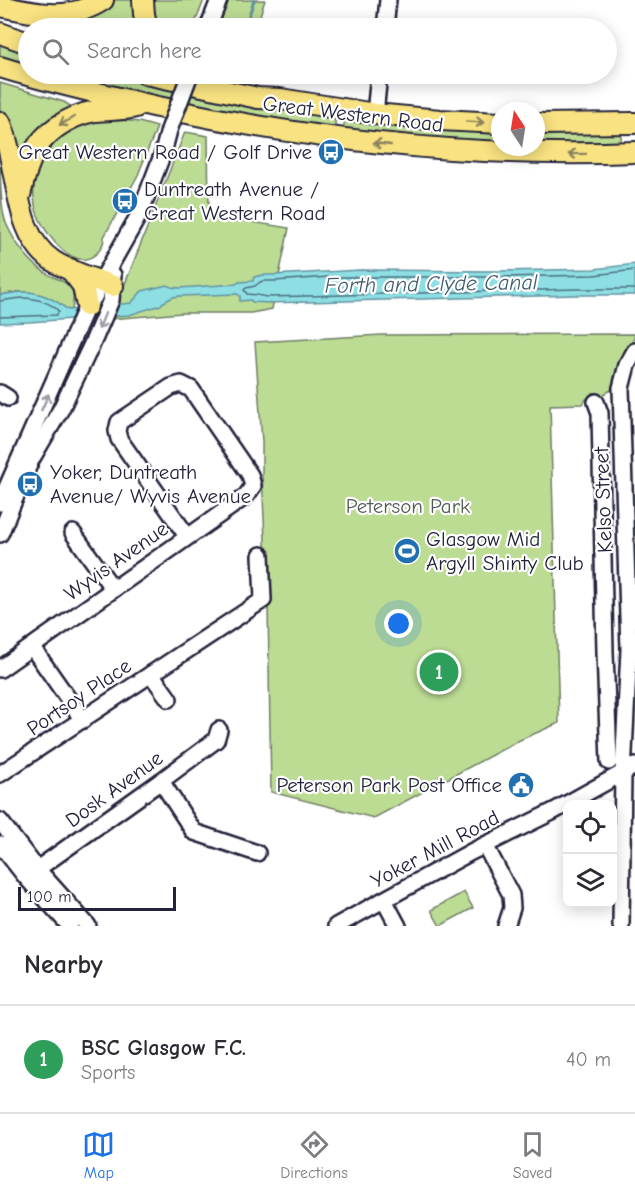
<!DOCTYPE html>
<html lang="en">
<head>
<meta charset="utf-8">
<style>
  :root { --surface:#fff; --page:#f2f2f3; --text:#2b2b33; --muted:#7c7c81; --line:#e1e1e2; --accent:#1a73e8 }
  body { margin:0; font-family:"Comic Neue",sans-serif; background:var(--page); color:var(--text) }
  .controls { position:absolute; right:18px; bottom:18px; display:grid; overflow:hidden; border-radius:12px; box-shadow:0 3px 15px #0003 }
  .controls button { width:54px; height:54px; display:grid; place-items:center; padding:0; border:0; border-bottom:2px solid var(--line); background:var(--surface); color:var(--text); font:30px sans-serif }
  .compass { position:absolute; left:491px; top:102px; width:54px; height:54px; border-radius:50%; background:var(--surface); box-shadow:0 3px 15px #0003; rotate:348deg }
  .scale { position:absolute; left:18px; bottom:15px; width:158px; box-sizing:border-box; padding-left:6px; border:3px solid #22223b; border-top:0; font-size:16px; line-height:21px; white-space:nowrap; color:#22223b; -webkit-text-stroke:4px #fff; paint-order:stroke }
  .you { position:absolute; left:399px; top:624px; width:21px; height:21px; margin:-15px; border:4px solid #fff; border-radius:50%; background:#1a73e8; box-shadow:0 0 0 9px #1a73e833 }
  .badge { display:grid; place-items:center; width:39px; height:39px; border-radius:50%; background:var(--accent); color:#fff; font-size:20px; font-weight:700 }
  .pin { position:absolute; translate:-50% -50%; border:3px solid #fff; box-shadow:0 2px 6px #0006 }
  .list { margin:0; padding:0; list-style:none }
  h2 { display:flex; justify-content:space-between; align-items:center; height:78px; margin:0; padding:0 24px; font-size:26px }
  h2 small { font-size:20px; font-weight:400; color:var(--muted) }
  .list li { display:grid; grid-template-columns:39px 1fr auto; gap:18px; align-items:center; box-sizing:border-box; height:108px; padding:0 24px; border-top:2px solid var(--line) }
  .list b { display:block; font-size:22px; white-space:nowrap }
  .list p { margin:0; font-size:20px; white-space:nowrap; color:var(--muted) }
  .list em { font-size:20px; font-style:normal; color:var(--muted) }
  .icon { flex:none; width:33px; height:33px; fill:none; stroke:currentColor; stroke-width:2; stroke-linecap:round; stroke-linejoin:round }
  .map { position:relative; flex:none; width:635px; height:926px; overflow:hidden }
  .search { position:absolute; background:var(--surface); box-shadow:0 3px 15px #0003; left:18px; right:18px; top:18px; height:66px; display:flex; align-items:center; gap:15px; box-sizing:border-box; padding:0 21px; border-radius:33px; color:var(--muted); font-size:22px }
  .sheet { height:186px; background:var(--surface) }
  nav { display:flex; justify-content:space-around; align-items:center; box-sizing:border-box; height:84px; border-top:2px solid var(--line); background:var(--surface); font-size:16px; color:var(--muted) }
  nav a { display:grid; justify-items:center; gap:3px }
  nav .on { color:var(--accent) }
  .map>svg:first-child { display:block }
</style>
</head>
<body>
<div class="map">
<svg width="635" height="926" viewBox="0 0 635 926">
  <rect width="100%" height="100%" fill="#fff"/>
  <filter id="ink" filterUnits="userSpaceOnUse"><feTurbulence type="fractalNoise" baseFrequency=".0167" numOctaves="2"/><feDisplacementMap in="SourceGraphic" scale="12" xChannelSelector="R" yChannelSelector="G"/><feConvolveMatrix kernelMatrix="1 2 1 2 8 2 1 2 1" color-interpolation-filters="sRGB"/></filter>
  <g filter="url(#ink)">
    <g fill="#bcdb93" stroke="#6f7e67" stroke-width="1.5">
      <path d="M112,0H137L142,28H68L71,20Z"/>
      <path d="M152,0H204L193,28H158L154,13Z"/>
      <path d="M228,0H265L256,28H218Z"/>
      <path d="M0,38L28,48V68L0,58Z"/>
      <path d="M108,74H123L160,83L336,114L334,133L111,89L105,84L104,78Z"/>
      <path d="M0,83L64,102L75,109L18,171L5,121L0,111Z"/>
      <path d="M345,116L500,128V146L343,134Z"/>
      <path d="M113,119L139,122L157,127L138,175L104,237C104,244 102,248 97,253C73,277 38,226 35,205C32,191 34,177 39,164C47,144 65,128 85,122C94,119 104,120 113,119Z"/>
      <path d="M620,127L622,147H536V128Z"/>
      <path d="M185,132L208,136L209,215L289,228L272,309L251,313H182L111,319Z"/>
      <path d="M0,167C1,184 0,207 6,223C14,242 29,262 46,273C53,278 64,280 70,287C75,293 73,303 72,310H68C56,300 40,293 24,292C17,291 8,294 0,295Z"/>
      <path d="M635,334C634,344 624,352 620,360C615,370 614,380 611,390L601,396C592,393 587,396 583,404L550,405L559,723L520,740L374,818L271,792L268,605L262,475V442L255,342L382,335Z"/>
      <path d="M464,892L473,908L440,926L431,910Z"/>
    </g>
    <path fill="#8ddfe4" stroke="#6293a0" stroke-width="1.5" d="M635,264V295H576L268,303L252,302L251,300L240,301V296L237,294L180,296L173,297L162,303L161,305L129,315L29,322L0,323V295C8,294 16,292 24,292C40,292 56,300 68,310L131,303L142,291L167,285L171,287L179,288L236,284L239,282L253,281L254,277L263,275H273L360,270L499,271L594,269Z"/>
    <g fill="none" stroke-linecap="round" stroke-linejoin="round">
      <g stroke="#4d6e7f" stroke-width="1.5">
        <path d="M635,270L594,275L499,277H329L274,281H263L260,282L255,286L246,288L244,290L247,294C253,294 260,296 268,297L576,289H635"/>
        <path d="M0,301C8,300 16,298 24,298C35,298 53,303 59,312L56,315L0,317"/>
      </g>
      <path stroke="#6293a0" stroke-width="3" d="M245,28L254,0"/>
      <defs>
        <g id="minor">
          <path d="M208,28L219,0"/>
          <path d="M385,28L388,0"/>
          <path d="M375,114L379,74"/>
          <path d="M0,393L8,398"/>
          <path d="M596,402L600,413L605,652L609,762"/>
          <path d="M0,503L87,306L94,297L101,282L140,213L163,153"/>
          <path d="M73,533L113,589"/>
          <path d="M0,534L31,460L61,409L93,342L111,300L113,275"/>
          <path d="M32,647L83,720"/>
          <path d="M0,669L246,496L253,486L250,475L191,389L181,384L171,387L119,422L117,431L119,439L187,536"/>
          <path d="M151,674L169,699"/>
          <path d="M0,774L263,600L261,555"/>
          <path d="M161,781L194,832L257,853"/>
          <path d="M0,821L37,869L88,926"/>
          <path d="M0,844L26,877L70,926"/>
          <path d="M485,845L511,895L512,908L506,926"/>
          <path d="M26,877L161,781L216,740L219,730"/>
          <path d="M384,900L398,926"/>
          <path d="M336,926L471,852L554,811L635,766"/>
          <path d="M621,926L623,773L629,650L621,388L627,365L635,351"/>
        </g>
        <g id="major">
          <path d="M143,0L144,14L147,28"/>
          <path d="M0,6C37,14 69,22 103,0"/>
          <path d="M0,33L28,43"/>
          <path d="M0,67C52,83 105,95 158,107C315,141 474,158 635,152"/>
          <path d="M146,74L258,98L280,99L375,114L407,117L440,120L500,123"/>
          <path d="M0,122C8,138 10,157 14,175C20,206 25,242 53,261C70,272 94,279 113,286"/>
          <path d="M536,124L635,123"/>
          <path d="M20,195C23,183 26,171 31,159C41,133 68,116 95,111C109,109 122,111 136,107"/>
          <path d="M70,269L83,286L87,306"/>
        </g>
      </defs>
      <use href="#minor" stroke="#22223b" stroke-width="20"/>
      <use href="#major" stroke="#22223b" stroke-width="24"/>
      <use href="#minor" stroke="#fff" stroke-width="15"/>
      <use href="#major" stroke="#f8e281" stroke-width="20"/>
      <defs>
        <path id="minor-bridge" d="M163,153L169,130L190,74"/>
      </defs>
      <use href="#minor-bridge" stroke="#22223b" stroke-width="20" stroke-linecap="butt"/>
      <use href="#minor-bridge" stroke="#fff" stroke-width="15"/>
    </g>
    <defs><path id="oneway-shaft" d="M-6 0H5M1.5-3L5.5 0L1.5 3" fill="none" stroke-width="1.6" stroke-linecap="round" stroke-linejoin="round" transform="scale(1.5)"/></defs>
    <g stroke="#8d825e">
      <use href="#oneway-shaft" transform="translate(67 121) rotate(151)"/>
      <use href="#oneway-shaft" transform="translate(475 122) rotate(3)"/>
      <use href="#oneway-shaft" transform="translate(382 144) rotate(-174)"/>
      <use href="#oneway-shaft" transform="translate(577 154) rotate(179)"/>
    </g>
    <g stroke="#9c9ca7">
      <use href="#oneway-shaft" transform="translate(102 321) rotate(112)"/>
      <use href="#oneway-shaft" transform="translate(45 402) rotate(-66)"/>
    </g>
  </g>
  <defs>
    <symbol id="bus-disc" viewBox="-11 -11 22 22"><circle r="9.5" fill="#1f6fb2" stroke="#fff"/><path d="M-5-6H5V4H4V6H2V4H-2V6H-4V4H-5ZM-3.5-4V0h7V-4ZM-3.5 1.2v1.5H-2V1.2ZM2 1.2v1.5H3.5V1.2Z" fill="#fff"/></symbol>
    <symbol id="stadium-disc" viewBox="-11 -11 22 22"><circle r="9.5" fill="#1f6fb2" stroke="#fff"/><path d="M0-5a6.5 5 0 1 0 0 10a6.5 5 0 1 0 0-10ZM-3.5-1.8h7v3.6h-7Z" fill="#fff"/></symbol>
    <symbol id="civic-disc" viewBox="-11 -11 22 22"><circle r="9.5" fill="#1f6fb2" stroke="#fff"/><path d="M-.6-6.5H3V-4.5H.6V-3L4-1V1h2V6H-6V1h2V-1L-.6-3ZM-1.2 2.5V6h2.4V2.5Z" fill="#fff"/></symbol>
  </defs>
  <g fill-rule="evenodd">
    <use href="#bus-disc" x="316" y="137" width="30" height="30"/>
    <use href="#bus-disc" x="110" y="186" width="30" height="30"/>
    <use href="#bus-disc" x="15" y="469" width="30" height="30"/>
    <use href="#stadium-disc" x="392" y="536" width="30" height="30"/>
    <use href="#civic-disc" x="506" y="770" width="30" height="30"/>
  </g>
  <g text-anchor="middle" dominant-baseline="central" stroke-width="4.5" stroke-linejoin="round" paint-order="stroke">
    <g font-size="21" fill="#22223b" stroke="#fff">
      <text transform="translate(353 114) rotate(7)">Great Western Road</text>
      <text transform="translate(603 500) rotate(-92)">Kelso Street</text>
      <text transform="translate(116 561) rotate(-35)">Wyvis Avenue</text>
      <text transform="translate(79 697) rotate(-34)">Portsoy Place</text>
      <text transform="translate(114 789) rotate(-36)">Dosk Avenue</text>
      <text transform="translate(435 849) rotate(-28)">Yoker Mill Road</text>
    </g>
    <g font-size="21" fill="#22223b" stroke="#fff" text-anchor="start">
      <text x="312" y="152" text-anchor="end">Great Western Road / Golf Drive</text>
      <text x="144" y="189">Duntreath Avenue /<tspan x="144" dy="24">Great Western Road</tspan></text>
      <text x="50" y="472">Yoker, Duntreath<tspan x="50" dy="24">Avenue/ Wyvis Avenue</tspan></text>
      <text x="426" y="539">Glasgow Mid<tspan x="426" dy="24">Argyll Shinty Club</tspan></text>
      <text x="502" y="785" text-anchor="end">Peterson Park Post Office</text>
    </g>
    <g font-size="21" fill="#505a55" stroke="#fff">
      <text x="408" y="506">Peterson Park</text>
    </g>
    <g font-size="22" font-style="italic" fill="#425b6e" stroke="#fff">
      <text transform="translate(431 284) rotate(-1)">Forth and Clyde Canal</text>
    </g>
  </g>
</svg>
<div class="controls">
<button><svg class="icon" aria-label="locate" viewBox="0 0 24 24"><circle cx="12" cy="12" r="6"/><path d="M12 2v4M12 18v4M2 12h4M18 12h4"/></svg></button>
<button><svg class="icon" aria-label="layers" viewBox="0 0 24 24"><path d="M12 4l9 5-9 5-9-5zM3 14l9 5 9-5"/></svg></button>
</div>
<svg class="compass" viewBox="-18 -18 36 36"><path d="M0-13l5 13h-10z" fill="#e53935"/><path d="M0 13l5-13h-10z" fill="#7c7c81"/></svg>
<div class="scale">100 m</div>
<div class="you"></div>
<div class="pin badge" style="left:439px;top:672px;background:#2e9e5b">1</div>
<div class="search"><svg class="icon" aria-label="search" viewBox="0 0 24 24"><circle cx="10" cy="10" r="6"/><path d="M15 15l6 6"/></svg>Search here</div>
</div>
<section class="sheet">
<h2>Nearby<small></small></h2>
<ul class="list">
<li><span class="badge" style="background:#2e9e5b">1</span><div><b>BSC Glasgow F.C.</b><p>Sports</p></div><em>40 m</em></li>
</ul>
</section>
<nav>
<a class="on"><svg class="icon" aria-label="map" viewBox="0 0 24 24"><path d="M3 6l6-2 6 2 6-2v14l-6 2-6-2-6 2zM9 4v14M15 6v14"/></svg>Map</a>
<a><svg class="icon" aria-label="directions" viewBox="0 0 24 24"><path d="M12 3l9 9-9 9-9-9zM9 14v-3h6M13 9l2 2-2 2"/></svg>Directions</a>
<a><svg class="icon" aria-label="saved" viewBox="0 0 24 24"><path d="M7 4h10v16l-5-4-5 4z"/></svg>Saved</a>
</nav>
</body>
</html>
